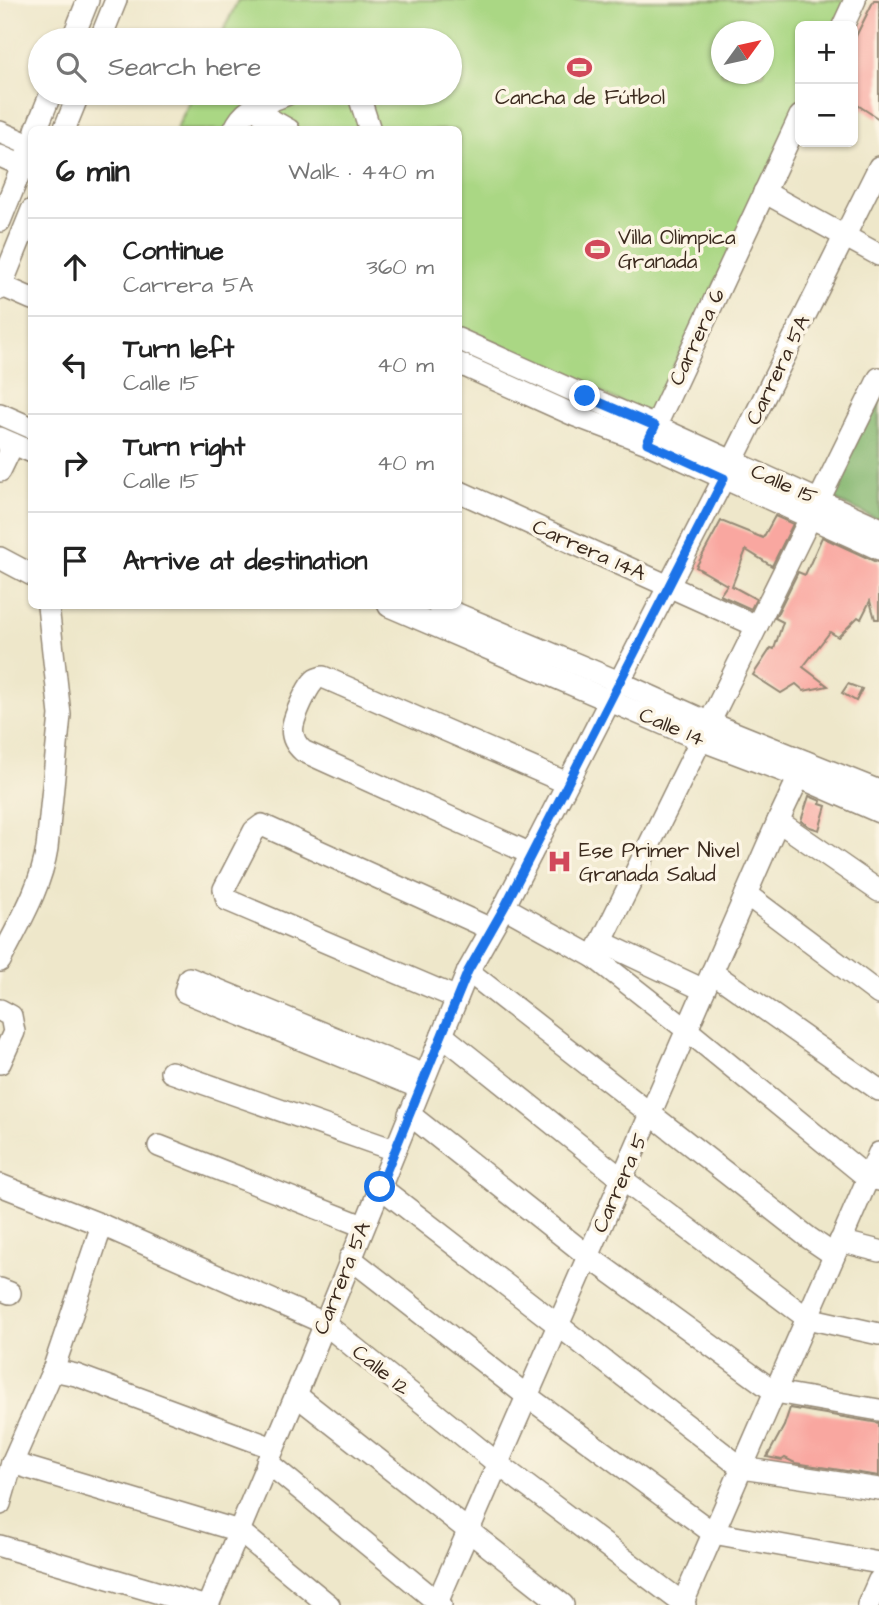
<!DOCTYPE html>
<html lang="en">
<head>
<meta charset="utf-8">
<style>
  :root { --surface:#fff; --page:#f2f2f2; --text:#222; --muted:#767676; --line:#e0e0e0 }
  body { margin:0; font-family:"Architects Daughter",sans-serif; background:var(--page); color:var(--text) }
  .controls { position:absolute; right:21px; top:21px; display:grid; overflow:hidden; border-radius:10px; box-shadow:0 2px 5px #0004 }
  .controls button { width:63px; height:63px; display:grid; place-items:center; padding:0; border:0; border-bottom:2px solid var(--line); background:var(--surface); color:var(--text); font:35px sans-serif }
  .compass { position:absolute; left:711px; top:21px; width:63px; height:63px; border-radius:50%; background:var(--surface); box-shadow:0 2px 5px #0004; rotate:57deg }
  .stop { position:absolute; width:21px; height:21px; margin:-16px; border:5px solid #1a73e8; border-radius:50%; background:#fff }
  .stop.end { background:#1a73e8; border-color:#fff; box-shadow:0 2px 7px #0008 }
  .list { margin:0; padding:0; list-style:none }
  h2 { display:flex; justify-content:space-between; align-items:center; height:91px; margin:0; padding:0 28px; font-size:30px }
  h2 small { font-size:23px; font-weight:400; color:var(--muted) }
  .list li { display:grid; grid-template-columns:46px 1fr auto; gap:21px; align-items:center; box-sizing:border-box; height:98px; padding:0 28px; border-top:2px solid var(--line) }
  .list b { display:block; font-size:26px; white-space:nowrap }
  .list p { margin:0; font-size:23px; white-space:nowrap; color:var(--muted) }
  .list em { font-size:23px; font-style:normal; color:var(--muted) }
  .icon { flex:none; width:38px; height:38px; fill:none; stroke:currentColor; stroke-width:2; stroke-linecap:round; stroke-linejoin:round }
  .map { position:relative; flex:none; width:879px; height:1605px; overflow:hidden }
  .search { position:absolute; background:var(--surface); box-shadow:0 2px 5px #0004; left:28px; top:28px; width:434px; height:77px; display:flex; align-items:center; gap:18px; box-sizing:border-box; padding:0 24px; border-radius:38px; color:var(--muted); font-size:26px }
  .panel { position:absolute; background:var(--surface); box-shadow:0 2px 5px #0004; left:28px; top:126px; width:434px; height:483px; border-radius:10px }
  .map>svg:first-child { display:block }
</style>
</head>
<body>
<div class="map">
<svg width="879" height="1605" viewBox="0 0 879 1605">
  <rect width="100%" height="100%" fill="#fcf5e5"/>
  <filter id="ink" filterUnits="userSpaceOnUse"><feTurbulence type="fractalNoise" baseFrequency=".0143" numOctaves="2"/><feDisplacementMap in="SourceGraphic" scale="14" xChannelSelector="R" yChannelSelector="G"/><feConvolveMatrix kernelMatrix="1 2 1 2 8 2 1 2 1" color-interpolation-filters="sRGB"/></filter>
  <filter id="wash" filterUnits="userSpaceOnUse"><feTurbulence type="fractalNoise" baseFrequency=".00686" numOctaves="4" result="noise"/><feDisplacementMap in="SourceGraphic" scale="28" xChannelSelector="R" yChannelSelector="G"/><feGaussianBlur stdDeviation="1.57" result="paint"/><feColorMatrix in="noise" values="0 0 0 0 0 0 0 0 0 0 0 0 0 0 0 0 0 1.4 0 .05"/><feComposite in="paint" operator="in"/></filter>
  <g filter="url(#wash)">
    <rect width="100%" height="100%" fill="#eee7ca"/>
    <path fill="#aad784" stroke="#728051" stroke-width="2" fill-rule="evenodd" d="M238,0H854L842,26H800V115L649,415L459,327L458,130H176L194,93H450V40H219ZM722,32H764V74H722Z"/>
    <path fill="#87b872" stroke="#617148" stroke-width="2" d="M879,392V520L826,496Z"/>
    <g id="blocks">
      <g fill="#f9a7a0">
        <path d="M874,0H879V119L853,102V42Z"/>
        <path d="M775,516L793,524L772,566L746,550L732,586L756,599L751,609L720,595L727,585L696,567L721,521L763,538Z"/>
        <path d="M822,537L874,561L879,562V619H875L870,601L861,619L858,617L838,637L830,632L803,667L828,686L804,691L796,684L781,693L753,675L771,648L774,649L783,622L775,618L798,572L805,575Z"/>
        <path d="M848,684L862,689L856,701L842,693Z"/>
        <path d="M809,796L821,801L820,804L826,806L819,830L810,827L801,821Z"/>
        <path d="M790,1408L879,1423V1476L795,1463L785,1458L782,1460L767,1457L784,1426Z"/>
      </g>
    </g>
  </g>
  <g filter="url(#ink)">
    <use href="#blocks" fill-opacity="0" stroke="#948874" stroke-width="2"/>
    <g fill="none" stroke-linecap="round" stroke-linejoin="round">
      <defs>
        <g id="minor">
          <path d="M843,26L855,0"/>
          <path d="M72,40L88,0"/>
          <path d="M100,40L116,0"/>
          <path d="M358,93L370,130"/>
          <path d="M254,108L264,116L289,130"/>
          <path d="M36,130L51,93"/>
          <path d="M64,130L79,93"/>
          <path d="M234,130C246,103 267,104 290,93"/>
          <path d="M0,132L32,146"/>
          <path d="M0,156L32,170"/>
          <path d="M764,192L879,255"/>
          <path d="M0,221L32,142"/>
          <path d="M0,285L32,299"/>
          <path d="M0,289L32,210"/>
          <path d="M458,339L585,396L655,426L879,528"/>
          <path d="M458,363L576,416L647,443L879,549"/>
          <path d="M0,414L32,428"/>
          <path d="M0,438L32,452"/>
          <path d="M650,438L800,116"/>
          <path d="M0,471L13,444"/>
          <path d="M458,491L757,626"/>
          <path d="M0,558L32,575"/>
          <path d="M389,606L701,740L799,777L879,812"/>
          <path d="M438,606L619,682L710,723L879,791"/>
          <path d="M778,821L879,891"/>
          <path d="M531,854L303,751C295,744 291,735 293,725C295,715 306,690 313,682C316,678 317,679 323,677L567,783"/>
          <path d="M746,894L879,994"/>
          <path d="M504,907L594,957L687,1030L868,1178L879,1180"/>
          <path d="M602,942L704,990"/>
          <path d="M594,957L879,378"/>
          <path d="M0,961C18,925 41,888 47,848L60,715L48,606"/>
          <path d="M468,971L809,1238L834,1255"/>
          <path d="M712,972L879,1090"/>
          <path d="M457,998L227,900L224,889L254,831L262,825L491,929"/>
          <path d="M0,1010L11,1016L14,1032L0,1063"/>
          <path d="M442,1035L622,1179L807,1318L879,1334"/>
          <path d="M171,1072L394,1150"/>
          <path d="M420,1088L185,992L189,978L425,1075"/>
          <path d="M409,1114L588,1256L775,1392L879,1410"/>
          <path d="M159,1146L363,1226"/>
          <path d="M0,1185L102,1225L324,1323L498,1464L685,1605"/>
          <path d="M380,1187L742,1468L879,1489"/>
          <path d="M102,1225L53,1370L76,1375L273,1448"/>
          <path d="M840,1241L879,1251"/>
          <path d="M350,1258L527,1396L713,1533L879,1563"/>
          <path d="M0,1289L10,1293"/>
          <path d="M296,1395L563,1605"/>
          <path d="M267,1462L441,1605"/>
          <path d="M12,1463L239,1531L329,1605"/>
          <path d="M0,1504L12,1463L53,1370"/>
          <path d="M0,1546L200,1605"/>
          <path d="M208,1605L296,1395L468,971L504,907L724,478L879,167"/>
          <path d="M436,1605L778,821L806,762"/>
          <path d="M682,1605L879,1153"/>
          <path d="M868,1605L879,1580"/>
        </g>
      </defs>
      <use href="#minor" stroke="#948874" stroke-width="24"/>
      <use href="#minor" stroke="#fff" stroke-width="21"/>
    </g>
  </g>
  <g fill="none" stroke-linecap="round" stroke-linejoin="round" filter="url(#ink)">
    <path stroke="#1a73e8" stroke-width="9" d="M380,1187L468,971L505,906L724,478L647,443L655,426L585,396"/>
  </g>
  <defs>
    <symbol id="stadium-bare" viewBox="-9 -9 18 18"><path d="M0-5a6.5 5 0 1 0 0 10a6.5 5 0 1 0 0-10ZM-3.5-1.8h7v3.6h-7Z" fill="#d1495b" stroke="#fcf5e5" stroke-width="2.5" paint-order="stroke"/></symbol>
    <symbol id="hospital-bare" viewBox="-9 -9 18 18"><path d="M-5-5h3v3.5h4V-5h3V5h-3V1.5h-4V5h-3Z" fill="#d1495b" stroke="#fcf5e5" stroke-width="2.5" paint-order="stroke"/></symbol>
  </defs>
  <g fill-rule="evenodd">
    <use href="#stadium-bare" x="562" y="50" width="35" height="35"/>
    <use href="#stadium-bare" x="580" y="232" width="35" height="35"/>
    <use href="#hospital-bare" x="542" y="844" width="35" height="35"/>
  </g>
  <g text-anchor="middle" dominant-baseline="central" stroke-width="7" stroke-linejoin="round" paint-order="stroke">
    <g font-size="21" fill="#3b2a1e" stroke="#fcf5e5" text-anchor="start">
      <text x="580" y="97" text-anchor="middle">Cancha de Fútbol</text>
      <text x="618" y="237">Villa Olimpica<tspan x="618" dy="24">Granada</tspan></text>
      <text x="579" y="850">Ese Primer Nivel<tspan x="579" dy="24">Granada Salud</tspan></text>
    </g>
    <g font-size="21" fill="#3b2a1e" stroke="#fcf5e5">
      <text transform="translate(697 337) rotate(-65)">Carrera 6</text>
      <text transform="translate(778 370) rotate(-64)">Carrera 5A</text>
      <text transform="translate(784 484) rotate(24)">Calle 15</text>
      <text transform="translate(589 550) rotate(24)">Carrera 14A</text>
      <text transform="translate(672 727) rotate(23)">Calle 14</text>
      <text transform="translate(620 1183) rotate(-66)">Carrera 5</text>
      <text transform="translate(342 1278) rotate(-68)">Carrera 5A</text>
      <text transform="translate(381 1370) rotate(39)">Calle 12</text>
    </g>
  </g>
</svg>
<div class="controls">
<button>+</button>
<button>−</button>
</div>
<svg class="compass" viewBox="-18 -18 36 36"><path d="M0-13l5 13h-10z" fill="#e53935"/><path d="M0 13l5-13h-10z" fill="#767676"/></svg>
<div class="stop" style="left:380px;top:1187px"></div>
<div class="stop end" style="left:585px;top:396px"></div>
<div class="search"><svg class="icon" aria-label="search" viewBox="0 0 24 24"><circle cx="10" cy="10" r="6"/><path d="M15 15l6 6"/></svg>Search here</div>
<section class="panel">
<h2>6 min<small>Walk · 440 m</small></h2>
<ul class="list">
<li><svg class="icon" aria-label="ahead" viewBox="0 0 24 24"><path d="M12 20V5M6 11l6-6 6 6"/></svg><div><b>Continue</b><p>Carrera 5A</p></div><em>360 m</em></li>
<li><svg class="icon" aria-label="left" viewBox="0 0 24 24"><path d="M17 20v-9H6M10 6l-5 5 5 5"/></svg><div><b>Turn left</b><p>Calle 15</p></div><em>40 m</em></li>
<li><svg class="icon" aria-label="right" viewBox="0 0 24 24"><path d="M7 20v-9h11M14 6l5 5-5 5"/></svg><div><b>Turn right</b><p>Calle 15</p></div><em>40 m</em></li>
<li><svg class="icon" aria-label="arrive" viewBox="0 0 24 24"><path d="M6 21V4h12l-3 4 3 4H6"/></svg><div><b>Arrive at destination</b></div></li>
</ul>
</section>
</div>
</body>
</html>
